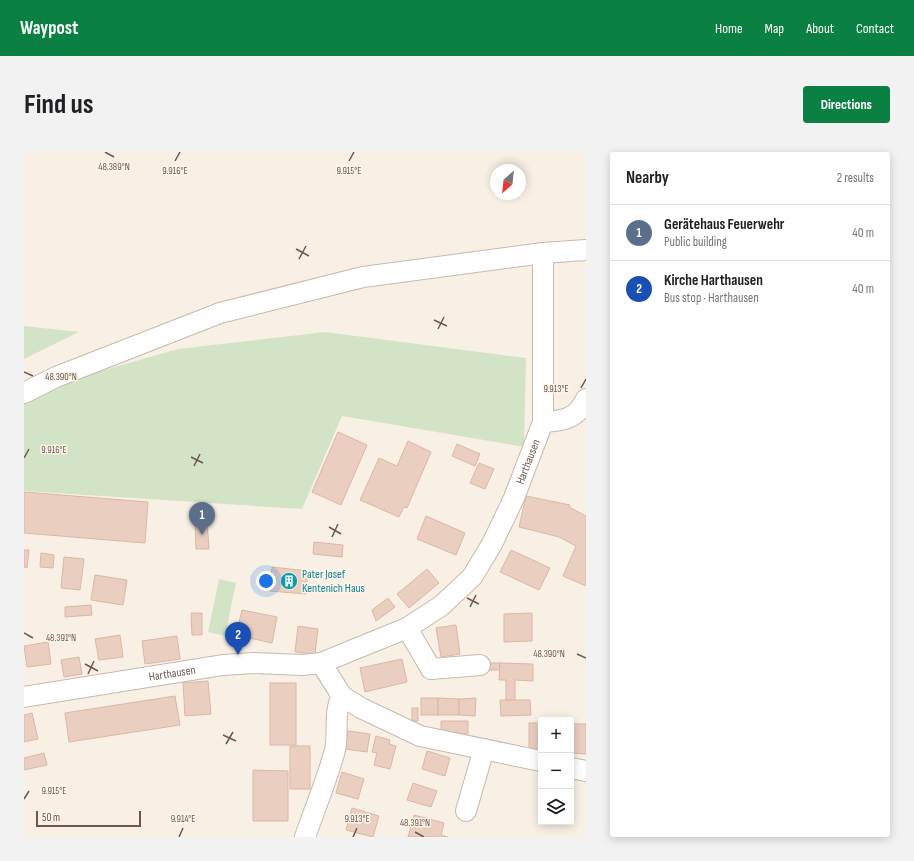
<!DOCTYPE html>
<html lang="en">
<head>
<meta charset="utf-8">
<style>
  :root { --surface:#fff; --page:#f2f2f2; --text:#202124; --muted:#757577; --line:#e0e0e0; --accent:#0b8043 }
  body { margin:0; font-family:"Sofia Sans Condensed",sans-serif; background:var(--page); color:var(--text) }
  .controls { position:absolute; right:12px; bottom:12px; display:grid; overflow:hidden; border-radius:4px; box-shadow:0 2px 10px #0003 }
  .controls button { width:36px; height:36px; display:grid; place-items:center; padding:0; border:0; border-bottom:1px solid var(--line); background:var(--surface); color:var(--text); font:20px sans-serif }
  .compass { position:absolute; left:466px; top:12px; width:36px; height:36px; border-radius:50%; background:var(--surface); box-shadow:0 2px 10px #0003; rotate:207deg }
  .scale { position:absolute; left:12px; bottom:10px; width:105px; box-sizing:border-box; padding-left:4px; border:2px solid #6e584e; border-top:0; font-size:11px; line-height:14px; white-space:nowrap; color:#6e584e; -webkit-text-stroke:3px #fcf4ea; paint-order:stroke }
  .you { position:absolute; left:242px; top:429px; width:14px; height:14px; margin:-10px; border:3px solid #fff; border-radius:50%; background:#1a73e8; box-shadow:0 0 0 6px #1a73e833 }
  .badge { display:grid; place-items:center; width:26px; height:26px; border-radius:50%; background:var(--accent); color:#fff; font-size:13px; font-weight:700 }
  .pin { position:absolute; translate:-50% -33px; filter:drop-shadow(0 1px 2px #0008) }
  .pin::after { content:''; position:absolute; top:21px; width:14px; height:12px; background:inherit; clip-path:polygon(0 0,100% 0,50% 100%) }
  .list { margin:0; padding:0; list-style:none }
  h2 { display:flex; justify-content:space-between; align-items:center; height:52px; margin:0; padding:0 16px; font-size:17px }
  h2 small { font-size:13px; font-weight:400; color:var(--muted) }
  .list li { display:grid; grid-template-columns:26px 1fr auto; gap:12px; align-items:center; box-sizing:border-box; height:56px; padding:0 16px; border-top:1px solid var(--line) }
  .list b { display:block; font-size:15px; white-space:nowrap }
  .list p { margin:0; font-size:13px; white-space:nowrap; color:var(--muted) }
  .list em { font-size:13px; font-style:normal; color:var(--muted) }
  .icon { flex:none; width:22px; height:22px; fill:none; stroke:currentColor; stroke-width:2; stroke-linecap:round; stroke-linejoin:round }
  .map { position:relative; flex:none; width:562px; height:685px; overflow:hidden; border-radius:4px }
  header { display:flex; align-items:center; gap:24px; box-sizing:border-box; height:56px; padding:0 20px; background:var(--accent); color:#fff }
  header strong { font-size:19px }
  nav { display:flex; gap:22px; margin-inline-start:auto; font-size:14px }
  .intro { display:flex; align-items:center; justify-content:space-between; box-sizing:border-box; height:96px; padding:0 24px }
  h1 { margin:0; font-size:28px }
  .button { padding:10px 18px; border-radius:4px; background:var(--accent); color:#fff; font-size:14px; font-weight:700 }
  main { display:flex; gap:24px; padding:0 24px }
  aside { flex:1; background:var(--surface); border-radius:4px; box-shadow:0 2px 10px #0003 }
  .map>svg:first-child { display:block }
</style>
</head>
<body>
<header>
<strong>Waypost</strong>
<nav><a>Home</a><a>Map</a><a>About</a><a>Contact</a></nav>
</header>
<div class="intro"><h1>Find us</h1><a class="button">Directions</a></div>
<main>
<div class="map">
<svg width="562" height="685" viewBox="0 0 562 685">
  <rect width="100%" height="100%" fill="#f9f0e5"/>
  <g fill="#d3e4c6">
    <path d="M0,174L55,180L0,207Z"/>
    <path d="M301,180L502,206L500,295L318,264L278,357L0,339V250L35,231L154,197Z"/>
    <path d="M195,427L212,431L201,484L184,480Z"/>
  </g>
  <g fill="#eacfc0" stroke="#dbb6a3">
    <path d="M314,280L343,293L317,353L288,340Z"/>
    <path d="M384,289L407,300L383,356L380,355L375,365L336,348L355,306L373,314Z"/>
    <path d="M433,292L456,302L451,314L428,304Z"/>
    <path d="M455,311L470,317L461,337L446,331Z"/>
    <path d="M0,340L124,350L121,391L0,381Z"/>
    <path d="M502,344L546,353L545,355L562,364V434L539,424L552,394L535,385L495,375Z"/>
    <path d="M402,364L441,381L432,403L393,387Z"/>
    <path d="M171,369H183L185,397H172Z"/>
    <path d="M290,390L319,393L318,405L289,402Z"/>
    <path d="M0,398H5L3,416L0,415Z"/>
    <path d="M487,398L526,416L515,438L476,420Z"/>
    <path d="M17,401L30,403L29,416L16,415Z"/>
    <path d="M40,405L60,407L56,438L37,436Z"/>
    <path d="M248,415L284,419L282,442L246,439Z"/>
    <path d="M403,417L415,431L385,456L373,442Z"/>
    <path d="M71,423L103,428L99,453L67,448Z"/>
    <path d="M364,446L371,455L352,469L348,458Z"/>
    <path d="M67,453L68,463L41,465V455Z"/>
    <path d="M218,458L253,465L248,491L212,483Z"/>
    <path d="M167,461H178V483H168Z"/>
    <path d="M508,461V489L480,490V462Z"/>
    <path d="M432,473L436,502L417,505L412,476Z"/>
    <path d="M274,474L294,477L291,502L271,500Z"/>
    <path d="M96,483L99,505L75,508L71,487Z"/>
    <path d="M153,484L156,507L121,512L118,489Z"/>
    <path d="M24,490L27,512L3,515L0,494Z"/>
    <path d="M55,505L58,522L40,525L37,508Z"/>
    <path d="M378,507L383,530L341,540L336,516Z"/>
    <rect x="465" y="511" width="11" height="7"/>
    <path d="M476,511L509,512V529L491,528V548H482V528H475Z"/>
    <path d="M184,529L187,562L161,564L159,531Z"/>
    <rect x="246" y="531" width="26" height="62"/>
    <path d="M151,544L156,573L45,590L41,561Z"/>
    <rect x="397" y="546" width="17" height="17"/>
    <path d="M414,546L435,547V563H414Z"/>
    <path d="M452,546L451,564L435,563V547Z"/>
    <path d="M476,548H506L507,563L477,564Z"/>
    <rect x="388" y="556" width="6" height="13"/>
    <path d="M8,561L14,587L0,590V563Z"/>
    <path d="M417,569H444V582L417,581Z"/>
    <rect x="505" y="571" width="12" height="30"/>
    <path d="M547,572H562V602L547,601Z"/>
    <path d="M324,579L346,582L343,600L321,597Z"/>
    <path d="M352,584L366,588L365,592L372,594L366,617L350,613L353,601L348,600Z"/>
    <rect x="266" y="594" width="20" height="43"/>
    <path d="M403,599L426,606L421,624L398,617Z"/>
    <path d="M20,601L23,613L0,618V606Z"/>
    <path d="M229,618L264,619V669H229Z"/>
    <path d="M318,620L340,627L334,647L312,641Z"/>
    <path d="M389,631L413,639L407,655L383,648Z"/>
    <path d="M328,656L355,664L349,685L322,678Z"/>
    <path d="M390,663L420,671L417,683L424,685H384Z"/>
  </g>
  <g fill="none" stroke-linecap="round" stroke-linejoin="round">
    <defs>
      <g id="minor">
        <path d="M0,241L32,225L196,161L339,125L519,101L562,98"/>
        <path d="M519,270C539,269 553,267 562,247"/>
        <path d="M383,476L407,517L456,513"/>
        <path d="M297,511L318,544L337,556L396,584L517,609"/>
        <path id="s1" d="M0,545L199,513L229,511L278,513L297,511L383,476L417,454L448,425L468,392L490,346L519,270V101"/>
        <path d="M547,616L562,619"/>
        <path d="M442,659L460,597"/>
        <path d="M281,685C291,656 303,628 311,598C315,580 309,561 318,544"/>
      </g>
    </defs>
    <use href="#minor" stroke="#c8b8ad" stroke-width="22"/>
    <use href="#minor" stroke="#fff" stroke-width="20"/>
  </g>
  <path fill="none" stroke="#6e584e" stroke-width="1.5" d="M81,0L90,5M151,9L156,0M325,9L330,0M272,97L285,104M275,107L282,94M410,168L423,174M414,177L420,165M0,220L9,224M557,236L562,227M167,305L179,311M0,306L5,297M170,314L176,302M305,375L317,382M308,385L314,372M443,446L455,452M446,455L452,443M0,481L9,486M553,502L562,506M61,512L74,519M64,522L70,509M199,583L212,589M202,592L209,580M0,647L5,639M391,680L400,685M155,685L159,676M329,685L333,676"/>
  <defs>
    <symbol id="building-disc" viewBox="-11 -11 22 22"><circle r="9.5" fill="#0f9aa8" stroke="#fcf4ea"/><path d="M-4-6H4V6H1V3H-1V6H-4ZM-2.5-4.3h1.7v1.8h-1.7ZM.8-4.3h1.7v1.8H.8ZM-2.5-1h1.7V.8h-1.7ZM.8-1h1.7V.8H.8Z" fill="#fff"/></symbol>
  </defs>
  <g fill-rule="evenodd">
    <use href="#building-disc" x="255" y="419" width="20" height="20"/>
  </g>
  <g text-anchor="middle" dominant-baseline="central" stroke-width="3" stroke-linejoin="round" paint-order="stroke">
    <g font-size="12" fill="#6e584e" stroke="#fcf4ea">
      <text stroke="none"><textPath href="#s1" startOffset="604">Harthausen</textPath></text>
      <text stroke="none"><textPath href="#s1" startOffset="150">Harthausen</textPath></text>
    </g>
    <g font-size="12" fill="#0d838f" stroke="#fcf4ea" text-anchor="start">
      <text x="278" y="422">Pater Josef<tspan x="278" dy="14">Kentenich Haus</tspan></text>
    </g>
  </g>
  <g font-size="10" text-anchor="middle" fill="#6e584e" stroke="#fcf4ea" stroke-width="3" stroke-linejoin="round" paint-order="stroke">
    <text x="90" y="18">48.389°N</text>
    <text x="151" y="22">9.916°E</text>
    <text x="325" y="22">9.915°E</text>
    <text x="37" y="228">48.390°N</text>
    <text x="532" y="240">9.913°E</text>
    <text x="30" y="301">9.916°E</text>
    <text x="37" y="489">48.391°N</text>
    <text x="525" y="505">48.390°N</text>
    <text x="30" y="642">9.915°E</text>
    <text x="159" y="670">9.914°E</text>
    <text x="333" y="670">9.913°E</text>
    <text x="391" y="674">48.391°N</text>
  </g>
</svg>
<div class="controls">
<button>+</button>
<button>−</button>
<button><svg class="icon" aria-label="layers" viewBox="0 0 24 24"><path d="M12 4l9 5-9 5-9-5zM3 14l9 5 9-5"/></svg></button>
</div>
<svg class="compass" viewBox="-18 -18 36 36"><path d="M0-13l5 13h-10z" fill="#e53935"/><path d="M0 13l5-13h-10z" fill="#757577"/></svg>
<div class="scale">50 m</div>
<div class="you"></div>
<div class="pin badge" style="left:178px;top:383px;background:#5c6f8a">1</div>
<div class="pin badge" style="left:214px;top:503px;background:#1a4fb4">2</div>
</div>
<aside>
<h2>Nearby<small>2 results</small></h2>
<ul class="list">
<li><span class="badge" style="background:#5c6f8a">1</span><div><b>Gerätehaus Feuerwehr</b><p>Public building</p></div><em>40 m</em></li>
<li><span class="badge" style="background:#1a4fb4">2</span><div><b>Kirche Harthausen</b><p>Bus stop · Harthausen</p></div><em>40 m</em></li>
</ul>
</aside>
</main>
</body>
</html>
